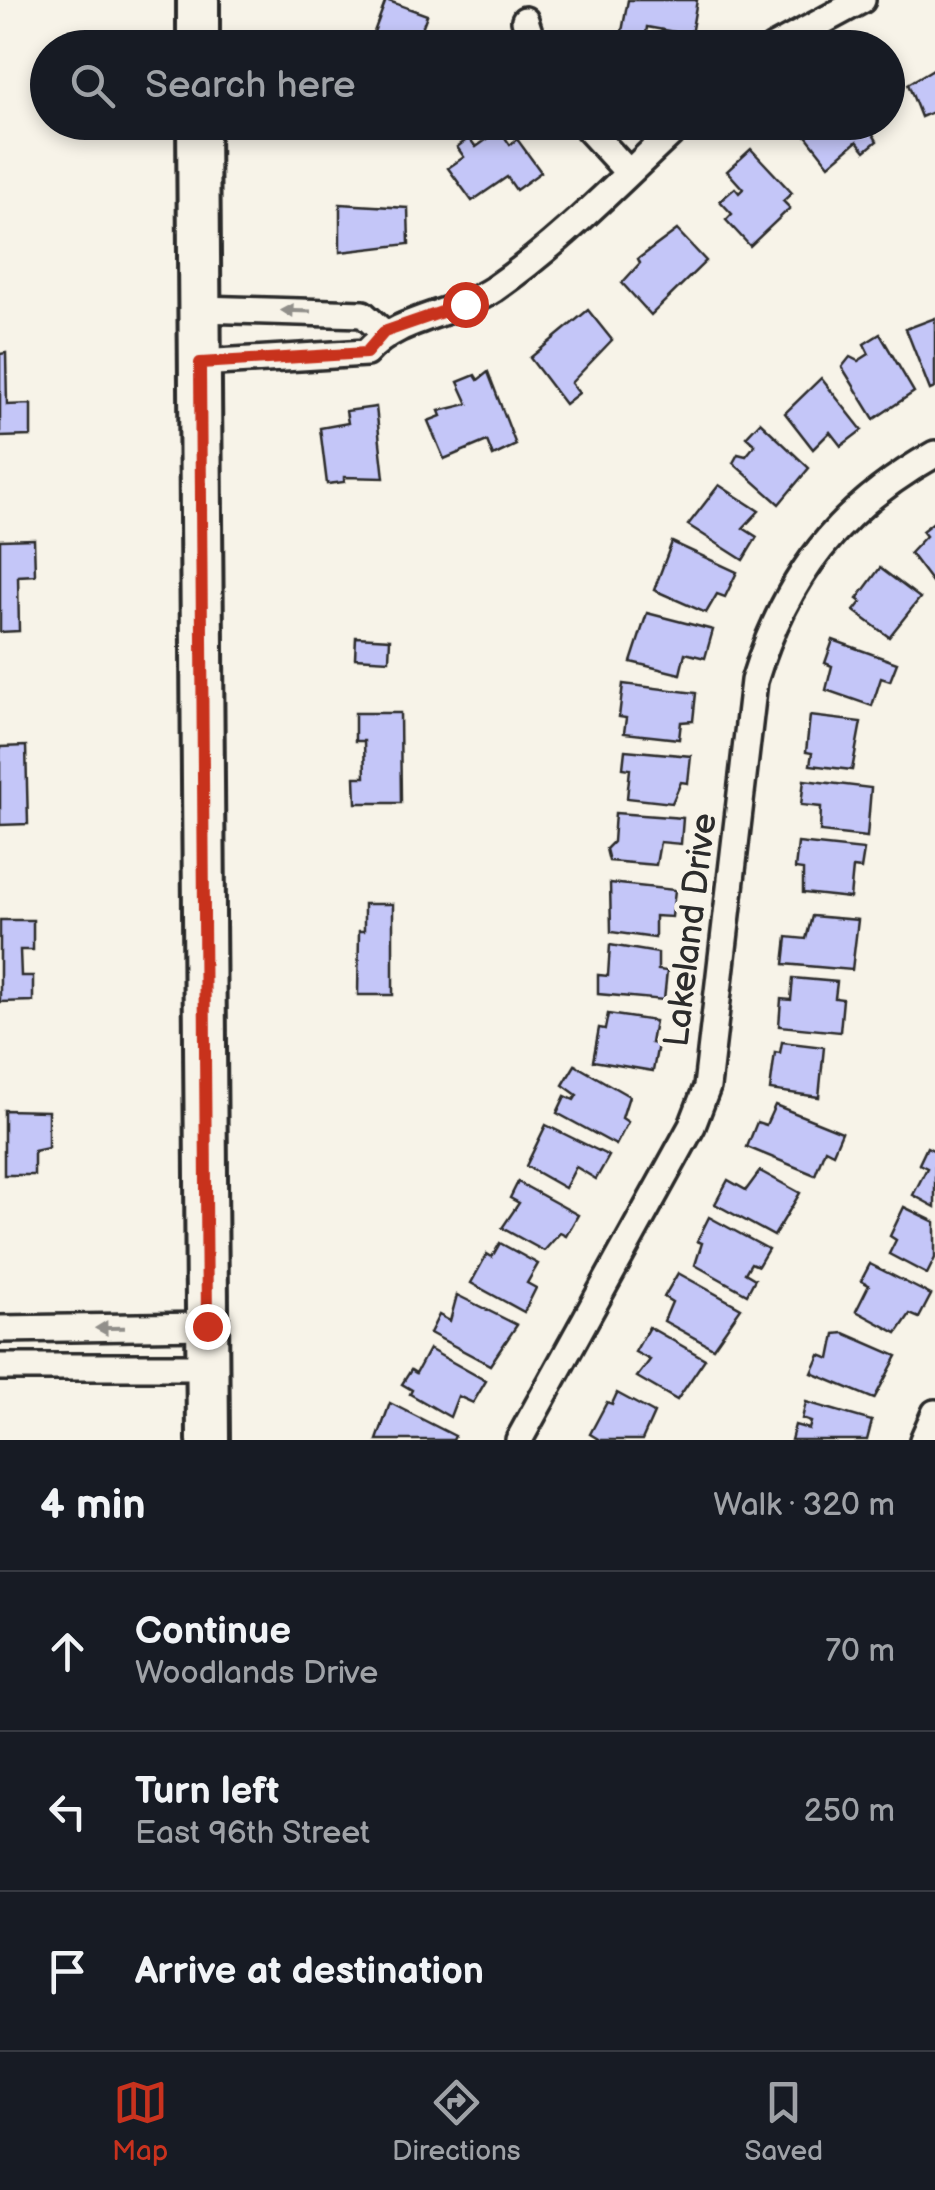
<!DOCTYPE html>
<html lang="en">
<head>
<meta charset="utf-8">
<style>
  :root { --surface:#171b24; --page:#242831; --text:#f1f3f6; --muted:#9ea1a6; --line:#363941; --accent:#c8321e }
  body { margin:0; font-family:"Balsamiq Sans",sans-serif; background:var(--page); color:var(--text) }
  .stop { position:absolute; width:30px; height:30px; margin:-22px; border:8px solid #c8321e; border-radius:50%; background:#fff }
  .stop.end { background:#c8321e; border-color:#fff; box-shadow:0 2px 10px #0008 }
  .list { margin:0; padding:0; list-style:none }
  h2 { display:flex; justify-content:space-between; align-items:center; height:130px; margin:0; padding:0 40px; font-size:42px }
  h2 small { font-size:32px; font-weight:400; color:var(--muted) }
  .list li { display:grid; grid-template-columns:65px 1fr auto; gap:30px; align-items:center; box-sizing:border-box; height:160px; padding:0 40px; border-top:2px solid var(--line) }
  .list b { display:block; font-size:38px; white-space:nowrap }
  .list p { margin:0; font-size:32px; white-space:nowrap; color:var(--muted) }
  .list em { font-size:32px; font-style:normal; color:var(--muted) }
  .icon { flex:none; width:55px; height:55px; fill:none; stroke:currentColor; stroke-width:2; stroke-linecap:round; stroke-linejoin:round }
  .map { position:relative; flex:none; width:935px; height:1440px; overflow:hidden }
  .search { position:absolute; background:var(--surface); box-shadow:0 5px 15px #0003; left:30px; right:30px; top:30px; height:110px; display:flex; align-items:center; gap:25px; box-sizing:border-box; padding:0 35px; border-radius:55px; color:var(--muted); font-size:38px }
  .sheet { height:610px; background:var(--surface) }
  nav { display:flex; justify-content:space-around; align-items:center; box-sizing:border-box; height:140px; border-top:2px solid var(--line); background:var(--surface); font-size:28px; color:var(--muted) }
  nav a { display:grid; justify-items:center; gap:5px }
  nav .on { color:var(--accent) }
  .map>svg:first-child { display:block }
</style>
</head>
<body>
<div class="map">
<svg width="935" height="1440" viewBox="0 0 935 1440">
  <rect width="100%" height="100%" fill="#f7f3e8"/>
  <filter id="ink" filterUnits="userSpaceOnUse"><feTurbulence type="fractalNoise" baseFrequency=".01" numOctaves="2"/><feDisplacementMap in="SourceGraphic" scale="20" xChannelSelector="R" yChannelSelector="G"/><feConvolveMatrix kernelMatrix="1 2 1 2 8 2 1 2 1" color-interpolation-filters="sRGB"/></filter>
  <g filter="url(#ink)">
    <g fill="#c4c6f8" stroke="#2b2b2b" stroke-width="2.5">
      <path d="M386,0L427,15L418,39L430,48H368Z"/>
      <path d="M628,0H697L691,35L647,27L644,47L620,42Z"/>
      <path d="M935,68V111L921,117L908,84Z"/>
      <path d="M807,122H866L877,141L865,151L857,141L829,165L800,128Z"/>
      <path d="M500,130L510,145L517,139L541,172L516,190L507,177L472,201L448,168L464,157L457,147L469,138L476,147Z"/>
      <path d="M751,149L792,193L783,201L790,208L750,246L726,220L732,214L720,201L735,188L739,193L743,189L727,171Z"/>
      <path d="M340,204L408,208L409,244L340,252Z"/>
      <path d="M677,230L706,261L651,315L622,283L640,263L638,259Z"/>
      <path d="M588,310L612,340L571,383L579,393L565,404L530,358Z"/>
      <path d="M935,318V388L930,390L906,329Z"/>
      <path d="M880,334L914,392L874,419L842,367L850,357L858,361L869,354L864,344Z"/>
      <path d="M6,353L7,405L31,404V436L0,437V354Z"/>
      <path d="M488,372L516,445L493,456L487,441L444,459L428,421L441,416L439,411L468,404L458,382L475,375L478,380Z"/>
      <path d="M821,378L862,430L841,446L830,432L813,449L785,413Z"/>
      <path d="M376,407L384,478L344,477V482L327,484L320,428L348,423L346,411Z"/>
      <path d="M760,422L809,468L779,504L733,463L738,454L746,456L755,445L746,437Z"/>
      <path d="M719,485L759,511L743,528L757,537L743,560L688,525Z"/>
      <path d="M935,521V586L910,553L926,536L922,531Z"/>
      <path d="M34,539L35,575L18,576L19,631L0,632V540Z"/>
      <path d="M672,542L737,572L725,597L717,594L706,613L654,590Z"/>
      <path d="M880,568L920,598L889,637L854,611L861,602L857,599Z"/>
      <path d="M647,613L713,630L705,658L685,653L680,674L631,662Z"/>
      <path d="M356,637L390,639L389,660L355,658Z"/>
      <path d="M833,640L897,663L890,681L881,678L872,706L826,690L832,666L825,663Z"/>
      <path d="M623,684L696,693L693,721L681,722L679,739L624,733L626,718L619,717Z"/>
      <path d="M355,713H400L401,803H356L355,777H365L364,741H355Z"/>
      <path d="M810,716L861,722L852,770L810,765L812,753L806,752Z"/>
      <path d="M26,746L28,824L0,825V747Z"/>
      <path d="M625,750L691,756L688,783L681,782L672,803L627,798L630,769L623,768Z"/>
      <path d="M804,780L871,788L867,837L820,832L821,807L801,805Z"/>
      <path d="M615,813L683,818L681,844L660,842L656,865L609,861L606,849L613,842Z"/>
      <path d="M798,843L864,850L861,869L853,868L850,898L803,893V870L795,869Z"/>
      <path d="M610,883L675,890L672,917L655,916V938L611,932Z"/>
      <path d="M364,904H393V995H358L359,931H364Z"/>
      <path d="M812,916L858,920L852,970L784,964L787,937L806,939Z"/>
      <path d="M0,920H33V950H20L21,976H33V1001L0,1002Z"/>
      <path d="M610,945L658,953V970L667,971L664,1000L598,994V975L608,976Z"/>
      <path d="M793,978L837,982L835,998L843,999L840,1032L779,1026L781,999L791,1000Z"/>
      <path d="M608,1014L655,1021L651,1043L658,1044L653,1071L593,1061L599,1028L605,1029Z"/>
      <path d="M782,1042L824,1047L819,1097L770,1090L775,1052L780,1053Z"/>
      <path d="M575,1065L629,1096L622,1118L628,1122L616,1145L557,1113L565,1096L574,1100L577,1095L563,1085Z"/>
      <path d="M775,1105L842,1132L833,1153L825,1149L815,1175L747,1147L757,1122L766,1125Z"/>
      <path d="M4,1110L48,1111V1148L34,1151V1175H4Z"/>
      <path d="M546,1125L609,1156L596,1179L576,1167L565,1188L526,1166Z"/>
      <path d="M927,1147L935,1151V1207L913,1195L927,1168L919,1164Z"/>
      <path d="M760,1171L800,1193L774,1236L715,1204L728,1180L746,1190Z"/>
      <path d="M518,1182L578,1215L566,1236L560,1233L544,1251L502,1228L519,1203L510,1198Z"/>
      <path d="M904,1207L935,1222V1258L927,1274L889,1254L896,1240L890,1236Z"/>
      <path d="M709,1217L768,1249L758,1266L751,1263L745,1273L755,1279L747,1294L695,1265L702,1243L697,1241Z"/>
      <path d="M500,1243L538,1264L527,1283L536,1288L524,1312L471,1283L487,1254L492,1257Z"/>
      <path d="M870,1264L931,1295L919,1318L910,1314L897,1333L856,1311L869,1285L861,1281Z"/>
      <path d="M678,1273L741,1308L713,1348L664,1321L672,1302L664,1297Z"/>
      <path d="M457,1295L517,1325L490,1365L430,1333L439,1315L450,1321Z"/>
      <path d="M649,1327L705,1359L677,1400L637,1377L650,1360L635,1352Z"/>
      <path d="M844,1333L897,1356L874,1399L812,1373L820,1355L830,1359L835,1334Z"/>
      <path d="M429,1349L486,1381L473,1403L458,1396L450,1417L410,1394L412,1390L402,1384L411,1370L416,1373Z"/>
      <path d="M617,1393L654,1413L642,1440H600L590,1434L607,1402L612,1404Z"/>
      <path d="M806,1402L872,1421L867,1440H791L795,1425L809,1429L811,1422L802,1419Z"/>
      <path d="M390,1403L455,1436L453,1440H377Z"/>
    </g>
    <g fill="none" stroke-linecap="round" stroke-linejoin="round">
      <defs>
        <g id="minor">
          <path d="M525,20L534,48"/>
          <path d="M773,48L862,0"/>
          <path d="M582,122L628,172"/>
          <path d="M200,309L363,314L384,333"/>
          <path d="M200,363L366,353C398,316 453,316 494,289C563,241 621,179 683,122"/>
          <path d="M0,1329L207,1326"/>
          <path d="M0,1367H207"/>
          <path d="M519,1440L692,1126L707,1087L754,681C786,576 840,507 935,454"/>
          <path d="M923,1440L935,1413"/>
        </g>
        <g id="primary">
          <path d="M198,0V48"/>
          <path d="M198,122L208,1440"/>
        </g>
      </defs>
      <use href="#minor" stroke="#2b2b2b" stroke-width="32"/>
      <use href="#primary" stroke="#2b2b2b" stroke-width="48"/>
      <use href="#minor" stroke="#f7f3e8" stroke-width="25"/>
      <use href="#primary" stroke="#f7f3e8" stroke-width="40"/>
    </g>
    <defs><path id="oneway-solid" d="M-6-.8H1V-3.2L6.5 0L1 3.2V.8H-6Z" transform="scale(2.5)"/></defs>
    <g fill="#918f8a">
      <use href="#oneway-solid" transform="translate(296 311) rotate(-178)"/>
      <use href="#oneway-solid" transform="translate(110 1328) rotate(179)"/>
    </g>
  </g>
  <g fill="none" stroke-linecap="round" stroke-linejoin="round" filter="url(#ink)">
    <path stroke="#c8321e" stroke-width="12" d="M207,1326L200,363L366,353L384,332L465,304"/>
  </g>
  <g text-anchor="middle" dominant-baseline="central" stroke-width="10" stroke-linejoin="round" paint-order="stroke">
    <g font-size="35" fill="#2b2b2b" stroke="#f7f3e8">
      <text transform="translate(691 930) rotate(-83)">Lakeland Drive</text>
    </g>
  </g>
</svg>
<div class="stop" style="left:465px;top:304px"></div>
<div class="stop end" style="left:207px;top:1326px"></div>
<div class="search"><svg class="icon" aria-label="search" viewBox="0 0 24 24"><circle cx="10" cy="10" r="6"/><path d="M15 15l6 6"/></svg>Search here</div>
</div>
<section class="sheet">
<h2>4 min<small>Walk · 320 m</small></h2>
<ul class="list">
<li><svg class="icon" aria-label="ahead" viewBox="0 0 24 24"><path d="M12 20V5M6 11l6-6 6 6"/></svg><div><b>Continue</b><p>Woodlands Drive</p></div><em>70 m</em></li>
<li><svg class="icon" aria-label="left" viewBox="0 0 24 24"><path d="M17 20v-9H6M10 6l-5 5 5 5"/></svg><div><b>Turn left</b><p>East 96th Street</p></div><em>250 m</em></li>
<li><svg class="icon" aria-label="arrive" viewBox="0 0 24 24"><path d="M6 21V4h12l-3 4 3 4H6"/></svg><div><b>Arrive at destination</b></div></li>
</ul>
</section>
<nav>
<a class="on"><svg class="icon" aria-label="map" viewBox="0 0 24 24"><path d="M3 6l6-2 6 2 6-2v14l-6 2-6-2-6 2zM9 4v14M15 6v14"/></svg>Map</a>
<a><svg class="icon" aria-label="directions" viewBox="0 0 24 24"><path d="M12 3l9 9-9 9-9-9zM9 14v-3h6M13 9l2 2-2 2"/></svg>Directions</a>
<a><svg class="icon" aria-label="saved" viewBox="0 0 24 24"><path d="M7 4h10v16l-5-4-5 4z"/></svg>Saved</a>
</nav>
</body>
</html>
